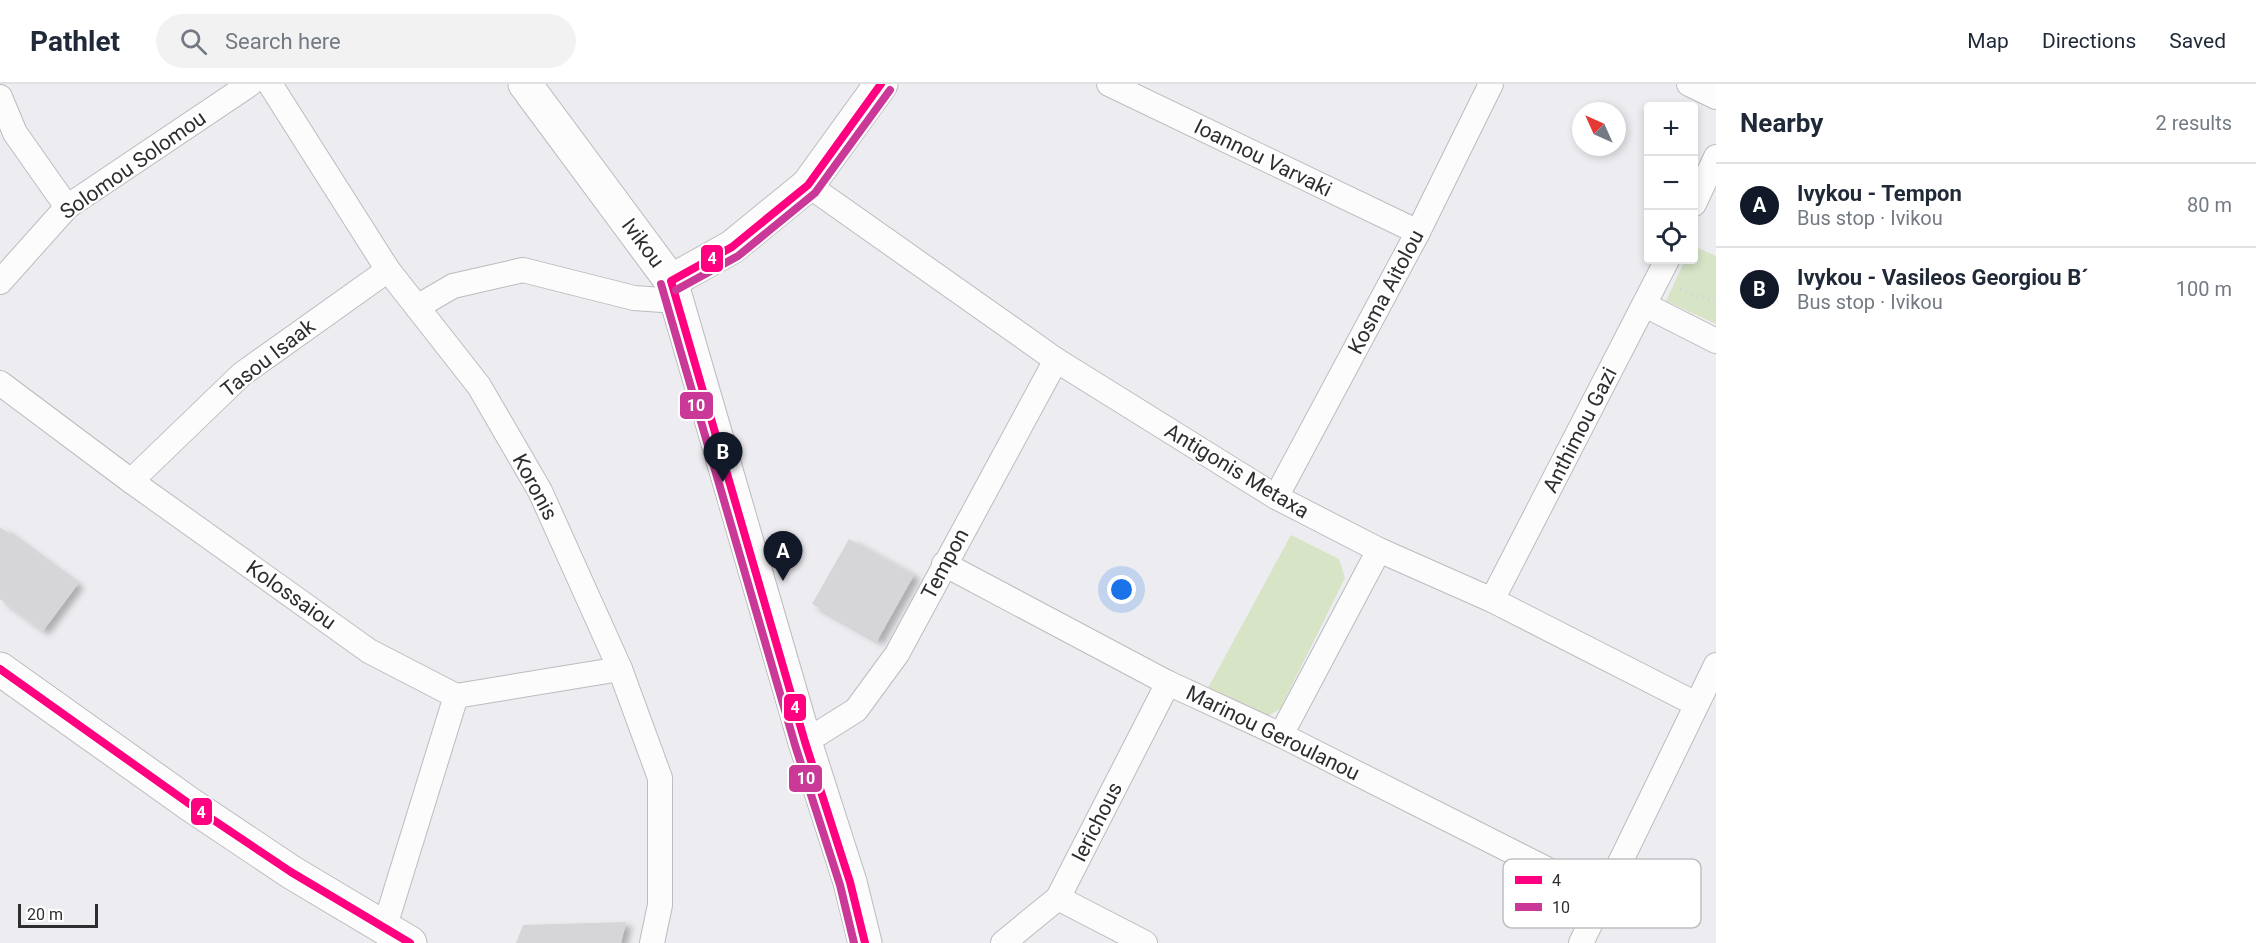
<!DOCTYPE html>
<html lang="en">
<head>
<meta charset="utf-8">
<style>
  :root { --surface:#fff; --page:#f2f2f3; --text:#1f2937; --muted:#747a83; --line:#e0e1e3; --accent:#111827 }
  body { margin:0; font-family:Roboto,sans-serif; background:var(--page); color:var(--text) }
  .controls { position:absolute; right:18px; top:18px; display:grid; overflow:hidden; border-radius:6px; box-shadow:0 3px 9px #0003 }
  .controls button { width:54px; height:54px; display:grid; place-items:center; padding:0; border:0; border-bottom:2px solid var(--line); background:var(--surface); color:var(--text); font:30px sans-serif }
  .compass { position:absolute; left:1572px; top:18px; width:54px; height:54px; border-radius:50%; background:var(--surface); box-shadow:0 3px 9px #0003; rotate:315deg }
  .scale { position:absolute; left:18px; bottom:15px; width:80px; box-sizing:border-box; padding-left:6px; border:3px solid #2e2e31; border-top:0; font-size:16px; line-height:21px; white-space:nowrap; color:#2e2e31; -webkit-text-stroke:4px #fff; paint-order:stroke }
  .you { position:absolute; left:1122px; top:506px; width:21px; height:21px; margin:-15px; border:4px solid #fff; border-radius:50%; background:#1a73e8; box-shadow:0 0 0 9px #1a73e833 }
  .badge { display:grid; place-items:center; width:39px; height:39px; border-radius:50%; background:var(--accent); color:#fff; font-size:20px; font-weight:700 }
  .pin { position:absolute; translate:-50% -50px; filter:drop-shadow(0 2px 3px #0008) }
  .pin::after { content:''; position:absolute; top:32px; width:21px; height:18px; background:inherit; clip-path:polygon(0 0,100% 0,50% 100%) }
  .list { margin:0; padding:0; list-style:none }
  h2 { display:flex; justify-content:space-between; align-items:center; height:78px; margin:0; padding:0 24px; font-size:26px }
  h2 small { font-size:20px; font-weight:400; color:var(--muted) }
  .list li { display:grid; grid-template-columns:39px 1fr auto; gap:18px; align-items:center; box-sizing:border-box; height:84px; padding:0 24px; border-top:2px solid var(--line) }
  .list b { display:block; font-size:22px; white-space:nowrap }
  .list p { margin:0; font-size:20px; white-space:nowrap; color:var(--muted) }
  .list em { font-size:20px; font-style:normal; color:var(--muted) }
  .icon { flex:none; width:33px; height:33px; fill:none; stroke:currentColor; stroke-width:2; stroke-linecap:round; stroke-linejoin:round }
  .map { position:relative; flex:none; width:1716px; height:859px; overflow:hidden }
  header { display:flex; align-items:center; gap:36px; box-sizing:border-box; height:84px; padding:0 30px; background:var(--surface); border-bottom:2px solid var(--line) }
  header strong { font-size:28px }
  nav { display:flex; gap:33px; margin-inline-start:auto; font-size:21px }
  .search { width:420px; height:54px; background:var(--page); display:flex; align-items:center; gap:15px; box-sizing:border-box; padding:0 21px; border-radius:33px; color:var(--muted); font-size:22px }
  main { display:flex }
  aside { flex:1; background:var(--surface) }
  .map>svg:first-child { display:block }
</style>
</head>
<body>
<header>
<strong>Pathlet</strong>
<div class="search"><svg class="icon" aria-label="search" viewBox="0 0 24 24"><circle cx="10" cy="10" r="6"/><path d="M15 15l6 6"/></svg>Search here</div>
<nav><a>Map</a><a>Directions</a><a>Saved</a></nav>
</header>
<main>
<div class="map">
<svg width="1716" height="859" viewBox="0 0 1716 859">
  <defs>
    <filter id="shadow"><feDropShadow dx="6" dy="4" stdDeviation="3" flood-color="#0004"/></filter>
  </defs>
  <rect width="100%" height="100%" fill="#edecf0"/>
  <g fill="#d7e4c6">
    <path d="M1694,162L1716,172V240L1666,217L1685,176H1694Z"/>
    <path d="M1291,451L1339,475L1345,494L1280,625L1266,633L1208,604Z"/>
  </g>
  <g fill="#d6d5d8" filter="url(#shadow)">
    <path d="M0,443L78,500L43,547L0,515Z"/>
    <path d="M849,455L914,491L877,557L812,520Z"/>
    <path d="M626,838L621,859H516L523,841Z"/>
  </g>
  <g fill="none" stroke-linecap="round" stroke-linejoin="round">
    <defs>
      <g id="street">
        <path d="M270,0L388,186L479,302L540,407L620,585L660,694V821L652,859"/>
        <path d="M1109,0L1418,148"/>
        <path d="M1689,0L1716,13"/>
        <path d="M0,13L15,49L67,123"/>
        <path d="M808,101L1056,276L1276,413L1379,466L1492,516L1696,620"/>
        <path d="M1694,120L1716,73"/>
        <path d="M0,198L67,123L250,0"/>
        <path d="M1645,221L1716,257"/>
        <path d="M417,223L453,202L523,186L634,214L677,217"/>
        <path d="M0,299L131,397L369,567L456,612L620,585"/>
        <path d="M131,397L242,290L388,186"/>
        <path d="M1276,413L1418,148L1491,0"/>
        <path d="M944,480L1168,599L1281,651L1604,814"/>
        <path d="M1492,516L1667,176"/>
        <path d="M1281,651L1379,466"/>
        <path d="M805,658L856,626L897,570L1056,276"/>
        <path d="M1058,814L1145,859"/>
        <path d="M384,845L456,612"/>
        <path d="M1003,859L1058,814L1168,599"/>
        <path d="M1581,859L1716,581"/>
      </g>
      <g id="secondary">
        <path d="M525,0L671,197L805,658L850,798L865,859"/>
        <path d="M671,197L732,163L808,101L881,0"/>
        <path d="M0,585L191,721L291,788L410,859"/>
      </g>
    </defs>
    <use href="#street" stroke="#bcbbbe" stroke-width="26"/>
    <use href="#secondary" stroke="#bcbbbe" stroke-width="35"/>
    <path stroke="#d7d7d8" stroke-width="4" stroke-dasharray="1.5 4.5" stroke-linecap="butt" d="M1680,205L1716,218"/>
    <use href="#street" stroke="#fcfcfd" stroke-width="24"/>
    <use href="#secondary" stroke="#fcfcfd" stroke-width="33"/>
    <defs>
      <g id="bus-1">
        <path d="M0,585L191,721L291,788L410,859"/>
        <path d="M865,859L850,798L805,658L671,197L732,163L808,101L881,0"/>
      </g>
      <g id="bus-2">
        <path d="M661,200L795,661L840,801L854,859"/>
        <path d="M676,206L738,172L815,109L890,6"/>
      </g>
    </defs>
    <use href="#bus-1" stroke="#fff" stroke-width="12"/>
    <use href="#bus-2" stroke="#fff" stroke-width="12"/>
    <use href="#bus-1" stroke="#ff0080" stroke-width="8"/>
    <use href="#bus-2" stroke="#ca3998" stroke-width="8"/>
  </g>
  <g text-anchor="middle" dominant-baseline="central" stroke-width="4.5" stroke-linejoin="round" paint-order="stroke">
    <g font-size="21" fill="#2e2e31" stroke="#fff">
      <text transform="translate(1263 74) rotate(26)">Ioannou Varvaki</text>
      <text transform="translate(133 81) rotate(-35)">Solomou Solomou</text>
      <text transform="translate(643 159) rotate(53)">Ivikou</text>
      <text transform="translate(1386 208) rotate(-62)">Kosma Aitolou</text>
      <text transform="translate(268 274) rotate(-38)">Tasou Isaak</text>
      <text transform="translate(1580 346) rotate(-63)">Anthimou Gazi</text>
      <text transform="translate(1237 387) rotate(31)">Antigonis Metaxa</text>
      <text transform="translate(535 403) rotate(62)">Koronis</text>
      <text transform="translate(945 480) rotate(-62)">Tempon</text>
      <text transform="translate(291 511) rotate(35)">Kolossaiou</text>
      <text transform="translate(1273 649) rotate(26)">Marinou Geroulanou</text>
      <text transform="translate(1097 738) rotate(-63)">Ierichous</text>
    </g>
  </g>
  <rect x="1503" y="775" width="198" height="69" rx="9" fill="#fff" stroke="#c0c0c1" stroke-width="1.5"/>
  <rect x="1515" y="792" width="27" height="8" fill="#ff0080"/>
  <rect x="1515" y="819" width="27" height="8" fill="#ca3998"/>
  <g font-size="16" fill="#2e2e31">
    <text x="1552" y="802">4</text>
    <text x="1552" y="829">10</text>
  </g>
  <g stroke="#fff" stroke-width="2">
    <rect x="700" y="160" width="24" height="29" rx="6" fill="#ff0080"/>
    <rect x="679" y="307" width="35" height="29" rx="6" fill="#ca3998"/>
    <rect x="783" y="609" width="24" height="29" rx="6" fill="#ff0080"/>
    <rect x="788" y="680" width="35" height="29" rx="6" fill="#ca3998"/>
    <rect x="190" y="713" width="23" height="29" rx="6" fill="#ff0080"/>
  </g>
  <g font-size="16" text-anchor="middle" font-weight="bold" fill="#fff">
    <text x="712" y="180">4</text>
    <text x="696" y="327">10</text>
    <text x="795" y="629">4</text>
    <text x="806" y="700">10</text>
    <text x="201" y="734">4</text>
  </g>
</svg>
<div class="controls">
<button>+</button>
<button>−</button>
<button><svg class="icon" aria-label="locate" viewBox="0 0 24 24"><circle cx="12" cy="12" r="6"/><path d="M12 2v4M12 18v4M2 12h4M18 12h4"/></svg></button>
</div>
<svg class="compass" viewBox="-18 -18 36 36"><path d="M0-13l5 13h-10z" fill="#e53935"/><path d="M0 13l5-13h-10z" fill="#747a83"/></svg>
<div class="scale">20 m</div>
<div class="you"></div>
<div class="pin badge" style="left:783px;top:497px">A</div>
<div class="pin badge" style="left:723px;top:398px">B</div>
</div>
<aside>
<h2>Nearby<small>2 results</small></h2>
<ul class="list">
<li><span class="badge">A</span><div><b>Ivykou - Tempon</b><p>Bus stop · Ivikou</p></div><em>80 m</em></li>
<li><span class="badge">B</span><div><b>Ivykou - Vasileos Georgiou B´</b><p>Bus stop · Ivikou</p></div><em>100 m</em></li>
</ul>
</aside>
</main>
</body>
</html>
